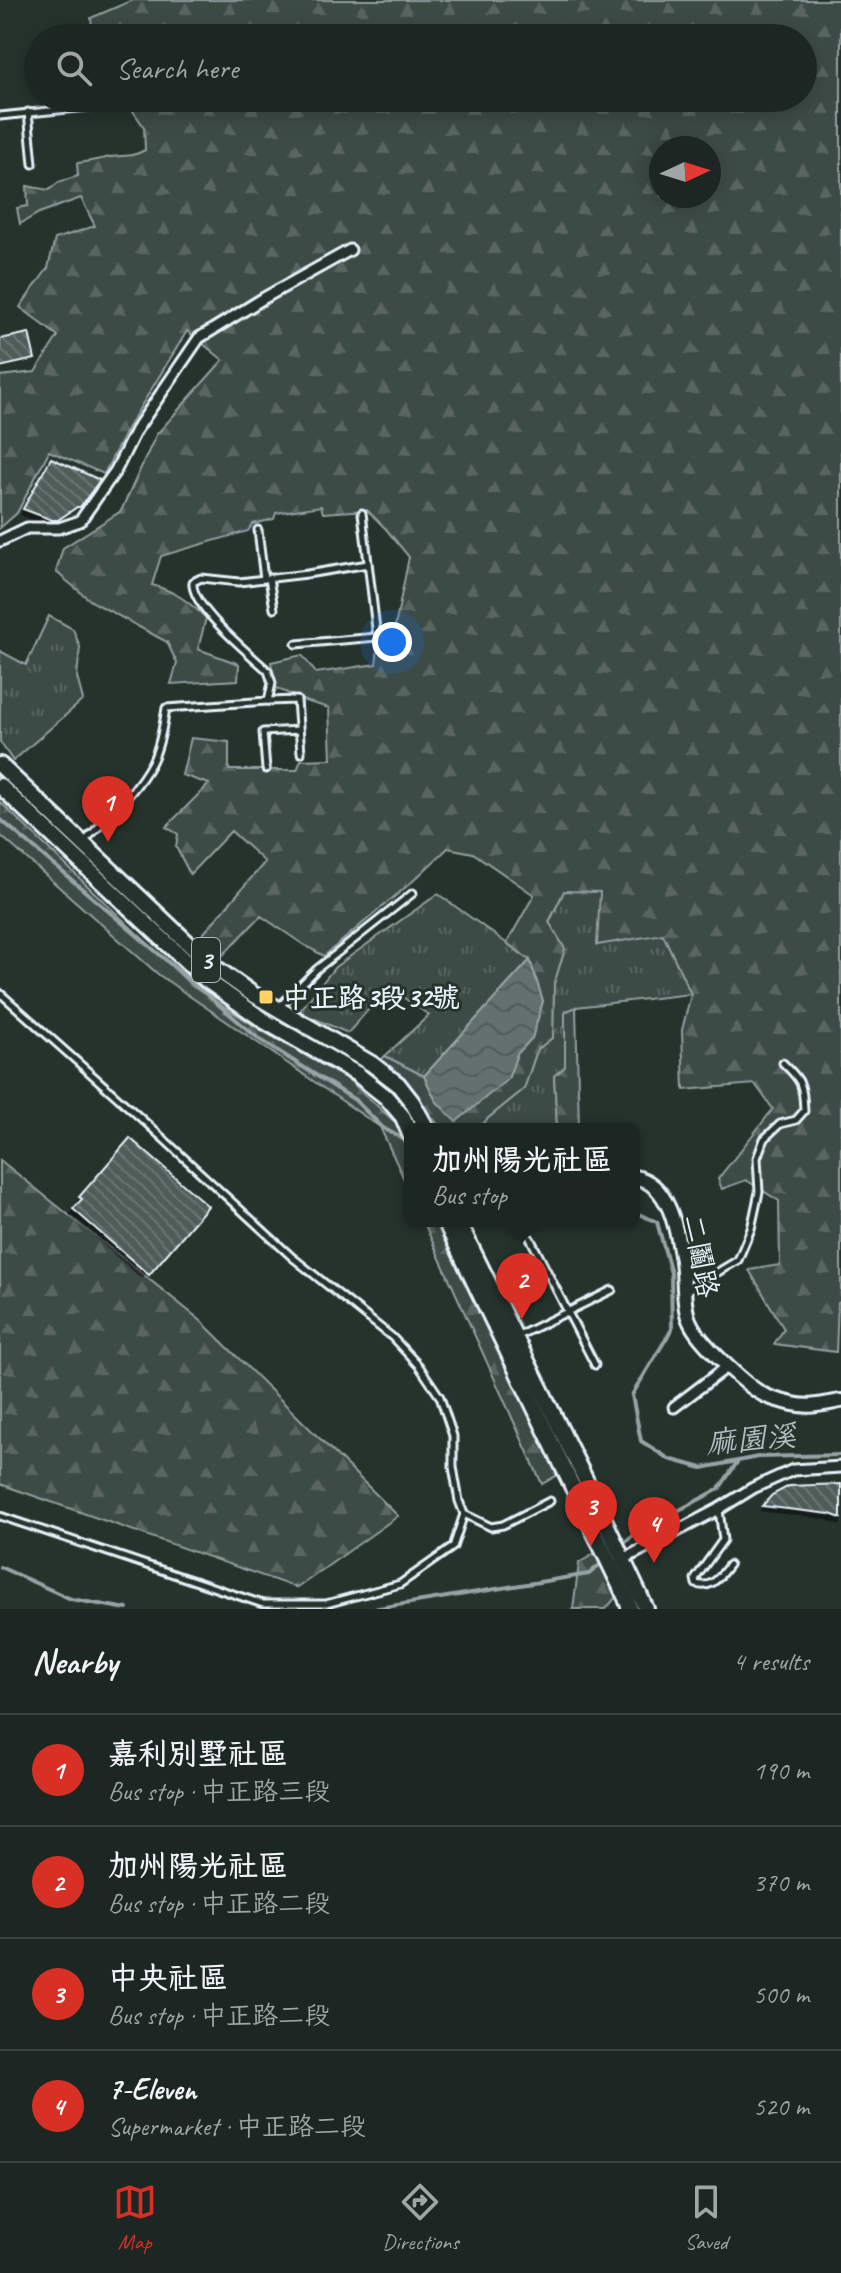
<!DOCTYPE html>
<html lang="en">
<head>
<meta charset="utf-8">
<style>
  :root { --surface:#1c2622; --page:#252e2a; --text:#f1f3f6; --muted:#a0a5a5; --line:#3a4340; --accent:#d93025 }
  body { margin:0; font-family:Caveat,"LXGW WenKai TC",sans-serif; background:var(--page); color:var(--text) }
  .compass { position:absolute; left:649px; top:136px; width:72px; height:72px; border-radius:50%; background:var(--surface); box-shadow:0 4px 20px #0003; rotate:86deg }
  .you { position:absolute; left:392px; top:642px; width:28px; height:28px; margin:-20px; border:6px solid #fff; border-radius:50%; background:#1a73e8; box-shadow:0 0 0 12px #1a73e833 }
  .badge { display:grid; place-items:center; width:52px; height:52px; border-radius:50%; background:var(--accent); color:#fff; font-size:26px; font-weight:700 }
  .pin { position:absolute; translate:-50% -66px; filter:drop-shadow(0 2px 4px #0008) }
  .pin::after { content:''; position:absolute; top:42px; width:28px; height:24px; background:inherit; clip-path:polygon(0 0,100% 0,50% 100%) }
  .popup { position:absolute; left:404px; top:1123px; width:236px; height:104px; box-sizing:border-box; display:grid; place-content:center; border-radius:12px; background:var(--surface); filter:drop-shadow(0 2px 6px #0005); font-size:26px; white-space:nowrap; color:var(--muted) }
  .popup b { font-size:30px; color:var(--text) }
  .popup::after { content:''; position:absolute; left:50%; top:100%; margin-left:-16px; border:16px solid transparent; border-top-color:var(--surface) }
  .list { margin:0; padding:0; list-style:none }
  h2 { display:flex; justify-content:space-between; align-items:center; height:104px; margin:0; padding:0 32px; font-size:34px }
  h2 small { font-size:26px; font-weight:400; color:var(--muted) }
  .list li { display:grid; grid-template-columns:52px 1fr auto; gap:24px; align-items:center; box-sizing:border-box; height:112px; padding:0 32px; border-top:2px solid var(--line) }
  .list b { display:block; font-size:30px; white-space:nowrap }
  .list p { margin:0; font-size:26px; white-space:nowrap; color:var(--muted) }
  .list em { font-size:26px; font-style:normal; color:var(--muted) }
  .icon { flex:none; width:44px; height:44px; fill:none; stroke:currentColor; stroke-width:2; stroke-linecap:round; stroke-linejoin:round }
  .map { position:relative; flex:none; width:841px; height:1609px; overflow:hidden }
  .search { position:absolute; background:var(--surface); box-shadow:0 4px 20px #0003; left:24px; right:24px; top:24px; height:88px; display:flex; align-items:center; gap:20px; box-sizing:border-box; padding:0 28px; border-radius:44px; color:var(--muted); font-size:30px }
  .sheet { height:552px; background:var(--surface) }
  nav { display:flex; justify-content:space-around; align-items:center; box-sizing:border-box; height:112px; border-top:2px solid var(--line); background:var(--surface); font-size:22px; color:var(--muted) }
  nav a { display:grid; justify-items:center; gap:4px }
  nav .on { color:var(--accent) }
  .map>svg:first-child { display:block }
</style>
</head>
<body>
<div class="map">
<svg width="841" height="1609" viewBox="0 0 841 1609">
  <defs>
    <pattern id="grass-tufts" width="24" height="20" patternUnits="userSpaceOnUse" patternTransform="scale(2)"><rect width="24" height="20" fill="#3e4b47"/><path d="M3 7l-1-3M5 7V3M7 7l1-3M15 17l-1-3M17 17v-4M19 17l1-3" fill="none" stroke="#5a6562"/></pattern>
    <pattern id="forest-firs" width="22" height="20" patternUnits="userSpaceOnUse" patternTransform="scale(2)"><rect width="22" height="20" fill="#3e4b47"/><path d="M5 1l3.5 6h-7zM16 11l3.5 6h-7z" fill="#5a6562"/></pattern>
    <pattern id="water-waves" width="16" height="10" patternUnits="userSpaceOnUse" patternTransform="scale(2)"><rect width="16" height="10" fill="#636f6d"/><path d="M0 5q4-4 8 0t8 0" fill="none" stroke="#535a5a"/></pattern>
    <pattern id="building-back-hatch" width="6" height="6" patternUnits="userSpaceOnUse" patternTransform="scale(2)"><rect width="6" height="6" fill="#505c59"/><path d="M-1 5l2 2M0 0l6 6M5-1l2 2" fill="none" stroke="#697472"/></pattern>
  </defs>
  <rect width="100%" height="100%" fill="#26332d"/>
  <filter id="ink" filterUnits="userSpaceOnUse"><feTurbulence type="fractalNoise" baseFrequency=".0125" numOctaves="2"/><feDisplacementMap in="SourceGraphic" scale="16" xChannelSelector="R" yChannelSelector="G"/><feConvolveMatrix kernelMatrix="1 2 1 2 8 2 1 2 1" color-interpolation-filters="sRGB"/></filter>
  <g filter="url(#ink)">
    <g fill="url(#grass-tufts)" stroke="#939ea0" stroke-width="2">
      <path d="M49,616L73,629L80,647L77,677L83,700L13,761L0,742V651L26,665Z"/>
      <path d="M564,891H601L663,934L691,994L576,1007L565,1012V1067L554,1076L557,1127L555,1129H479L487,1119L524,1089L537,1050L553,1037L554,983L565,949L549,923Z"/>
      <path d="M438,894L530,960L424,1076L385,1056L429,1015L388,987L348,1033L299,1012L335,967Z"/>
    </g>
    <g fill="url(#forest-firs)" stroke="#939ea0" stroke-width="2" fill-rule="evenodd">
      <path d="M133,0H841V1302L838,1303L836,1352L774,1344L784,1329L749,1270L780,1265L779,1201L746,1180L722,1189L718,1179L773,1109L755,1084L684,1090L682,1030L691,994L663,934L597,945L600,892L564,891L549,922L565,949L554,984L553,1037L537,1050L524,1089L487,1119L479,1129H442L401,1081L378,1063L385,1056L424,1076L436,1101L508,1079L517,1054L532,1038L543,1001L530,960L507,943L534,895L473,853L448,848L413,881L324,956L304,945L261,916L218,960L197,941L265,862L231,831L190,874L176,847L178,834L166,827L209,784L182,775L191,738L229,742V770H297L301,760L331,759L329,708L305,701L276,688L271,662L302,655L316,673L376,664L380,630L395,627L409,557L386,529L367,510L323,513L321,506L276,513L274,519L253,524L248,531L161,556L152,585C175,591 189,602 206,618L198,649L239,664L238,680L171,684L177,663L167,642L91,601L56,572L63,548L121,511L156,435L223,360L187,331L127,429L104,474L49,451L17,513L0,528V376L35,372L58,336L20,307L48,268L55,239L95,226L81,198L39,213L20,224L17,208L28,206L27,186L49,190L59,182L78,176L77,163C89,162 100,159 111,157C126,155 132,157 145,150L144,127L126,101L97,98H803V38H93L91,18ZM661,148H709V196H661Z"/>
      <path d="M0,802L192,986L264,1032L350,1081L396,1123L410,1156V1192L380,1127L159,975L0,835Z"/>
      <path d="M576,1007L579,1129H555L557,1126L554,1076L565,1067V1012Z"/>
      <path d="M0,1160L200,1320L398,1516L297,1588L0,1484Z"/>
      <path d="M423,1221H437L559,1474L542,1484Z"/>
      <path d="M597,1552L616,1597L606,1609H573L579,1563Z"/>
    </g>
    <path fill="url(#water-waves)" stroke="#98a3a5" stroke-width="2" d="M530,960L543,1001L532,1038L517,1054L508,1079L456,1122L436,1101L424,1076Z"/>
    <g fill="#0007">
      <path d="M0,341L33,359L29,362L0,369Z"/>
      <path d="M52,460L79,506L51,525H46L20,515L46,466Z"/>
      <path d="M125,1145L147,1273L142,1279L69,1215L78,1205L75,1203Z"/>
      <path d="M841,1486V1525L824,1519L759,1511L773,1496Z"/>
    </g>
    <g fill="none" stroke-linecap="round" stroke-linejoin="round">
      <g stroke="#98a3a5" stroke-width="4">
        <path d="M0,819L259,1039L355,1100L383,1128L410,1143"/>
        <path d="M634,1212L657,1222L671,1273L672,1329L632,1395L641,1441L669,1459L702,1468L758,1457L841,1455"/>
        <path d="M621,1546L634,1534L719,1489L738,1461"/>
        <path d="M0,1567L71,1599L127,1609"/>
        <path d="M373,1609L589,1574L603,1562"/>
      </g>
    </g>
    <g fill="url(#building-back-hatch)" stroke="#e8f1f8" stroke-width="2">
      <path d="M29,333L35,359L0,367V339Z"/>
      <path d="M51,458L100,480L80,507H77L58,520H52L23,509Z"/>
      <path d="M130,1138L208,1206L149,1275L73,1209L82,1199L79,1197Z"/>
      <path d="M841,1484V1518L830,1514L762,1506L772,1495L789,1486Z"/>
    </g>
    <g fill="none" stroke-linecap="round" stroke-linejoin="round">
      <defs>
        <g id="service">
          <path d="M28,112L33,164"/>
          <path d="M0,116L126,103"/>
          <path d="M258,530L264,579"/>
          <path d="M269,578L274,609"/>
          <path d="M296,644L377,637L362,513"/>
          <path d="M268,701L297,700L301,753"/>
          <path d="M266,769L263,732L299,730"/>
          <path d="M83,843C106,818 136,793 152,762C160,746 163,726 166,708L268,701L272,683L268,671C250,654 190,606 193,582L201,578L239,582L307,574L368,564"/>
          <path d="M0,993L144,1121L292,1257L392,1337L419,1366L440,1397L453,1436V1467L459,1501L464,1514L491,1527L503,1525L550,1501"/>
          <path d="M280,1006L317,969L413,893"/>
          <path d="M530,1238L595,1365"/>
          <path d="M686,1291L738,1260L751,1229L759,1192L757,1158L764,1139L780,1124L796,1120L804,1111C803,1084 802,1081 783,1063"/>
          <path d="M516,1337L612,1290"/>
          <path d="M719,1510L723,1540L695,1579L696,1584C713,1589 719,1577 729,1565"/>
          <path d="M0,1516L263,1604H326L400,1584L453,1547L464,1514"/>
        </g>
        <g id="minor">
          <path d="M0,541L27,528H59L80,521L116,470L136,430L199,338L264,298L350,250"/>
          <path d="M674,1407L728,1366"/>
          <path d="M620,1561L719,1509L753,1488L793,1470L841,1467"/>
        </g>
        <path id="tertiary" d="M634,1177C670,1183 677,1231 682,1261C685,1279 682,1306 690,1322C698,1341 745,1385 764,1395C772,1399 784,1402 793,1404C810,1408 824,1404 841,1401"/>
        <g id="primary">
          <path d="M0,765L210,964L251,993L372,1064L398,1084L412,1102L427,1129"/>
          <path d="M0,786L205,979L266,1022L357,1074L386,1097L403,1117L410,1134"/>
          <path d="M445,1221L626,1598L630,1609"/>
          <path d="M458,1221L587,1483L646,1609"/>
        </g>
      </defs>
      <use href="#service" stroke="#e8f1f8" stroke-width="11"/>
      <use href="#minor" stroke="#e8f1f8" stroke-width="15"/>
      <use href="#tertiary" stroke="#e8f1f8" stroke-width="18"/>
      <use href="#primary" stroke="#e8f1f8" stroke-width="20"/>
      <use href="#service" stroke="#26332d" stroke-width="5"/>
      <use href="#minor" stroke="#26332d" stroke-width="9"/>
      <use href="#tertiary" stroke="#26332d" stroke-width="12"/>
      <use href="#primary" stroke="#26332d" stroke-width="14"/>
    </g>
  </g>
  <rect fill="#ffd166" stroke="#26332d" stroke-width="3" x="258" y="989" width="16" height="16" rx="4"/>
  <g text-anchor="middle" dominant-baseline="central" stroke-width="6" stroke-linejoin="round" paint-order="stroke">
    <rect fill="#26332d" stroke="#aeb8bb" stroke-width="2" x="192" y="938" width="28" height="44" rx="6"/>
    <g font-size="26" font-weight="bold" fill="#e8f1f8">
      <text x="206" y="960">3</text>
    </g>
    <g font-size="28" font-weight="bold" fill="#e8f1f8" stroke="#26332d" text-anchor="start">
      <text x="282" y="997">中正路3段32號</text>
    </g>
    <g font-size="28" fill="#e8f1f8" stroke="#26332d">
      <text transform="translate(701 1256) rotate(79)">二鬮路</text>
    </g>
    <g font-size="30" font-style="italic" fill="#b3bdc0" stroke="#26332d">
      <text transform="translate(751 1439) rotate(-5)">麻園溪</text>
    </g>
  </g>
</svg>
<svg class="compass" viewBox="-18 -18 36 36"><path d="M0-13l5 13h-10z" fill="#e53935"/><path d="M0 13l5-13h-10z" fill="#a0a5a5"/></svg>
<div class="you"></div>
<div class="pin badge" style="left:108px;top:842px">1</div>
<div class="pin badge" style="left:522px;top:1319px">2</div>
<div class="popup"><b>加州陽光社區</b>Bus stop</div>
<div class="pin badge" style="left:591px;top:1546px">3</div>
<div class="pin badge" style="left:654px;top:1563px">4</div>
<div class="search"><svg class="icon" aria-label="search" viewBox="0 0 24 24"><circle cx="10" cy="10" r="6"/><path d="M15 15l6 6"/></svg>Search here</div>
</div>
<section class="sheet">
<h2>Nearby<small>4 results</small></h2>
<ul class="list">
<li><span class="badge">1</span><div><b>嘉利別墅社區</b><p>Bus stop · 中正路三段</p></div><em>190 m</em></li>
<li><span class="badge">2</span><div><b>加州陽光社區</b><p>Bus stop · 中正路二段</p></div><em>370 m</em></li>
<li><span class="badge">3</span><div><b>中央社區</b><p>Bus stop · 中正路二段</p></div><em>500 m</em></li>
<li><span class="badge">4</span><div><b>7-Eleven</b><p>Supermarket · 中正路二段</p></div><em>520 m</em></li>
</ul>
</section>
<nav>
<a class="on"><svg class="icon" aria-label="map" viewBox="0 0 24 24"><path d="M3 6l6-2 6 2 6-2v14l-6 2-6-2-6 2zM9 4v14M15 6v14"/></svg>Map</a>
<a><svg class="icon" aria-label="directions" viewBox="0 0 24 24"><path d="M12 3l9 9-9 9-9-9zM9 14v-3h6M13 9l2 2-2 2"/></svg>Directions</a>
<a><svg class="icon" aria-label="saved" viewBox="0 0 24 24"><path d="M7 4h10v16l-5-4-5 4z"/></svg>Saved</a>
</nav>
</body>
</html>
